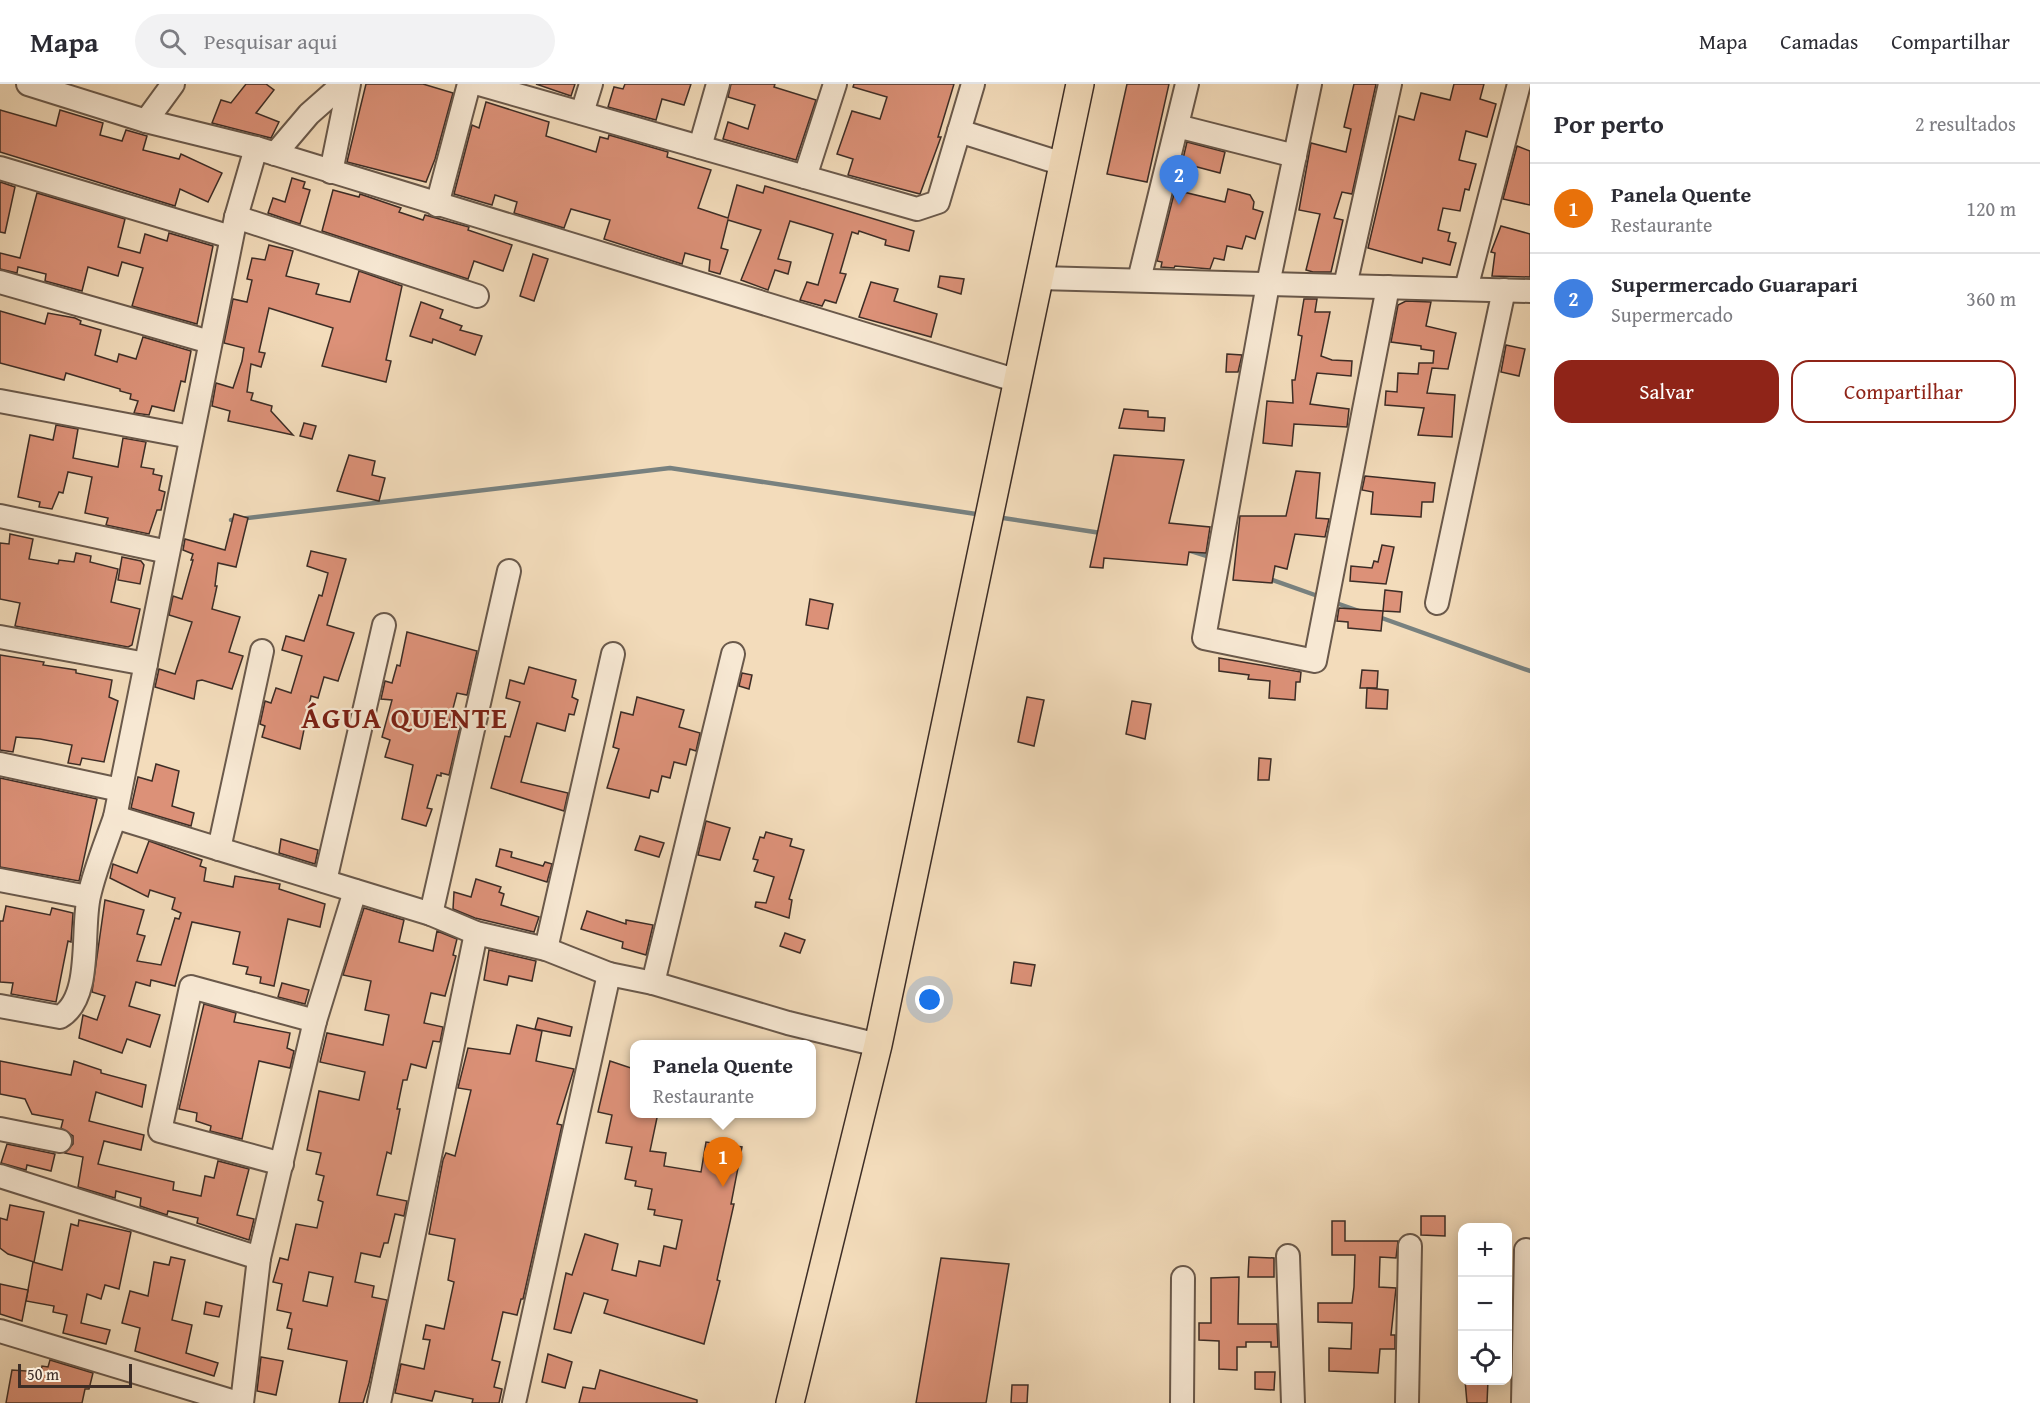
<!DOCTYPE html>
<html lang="pt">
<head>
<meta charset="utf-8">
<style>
  :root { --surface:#fff; --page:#f2f2f3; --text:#2b2b33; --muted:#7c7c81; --line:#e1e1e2; --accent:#8f2418 }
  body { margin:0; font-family:"Gentium Book Plus",serif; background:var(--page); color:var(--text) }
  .controls { position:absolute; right:18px; bottom:18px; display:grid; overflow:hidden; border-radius:12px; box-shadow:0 3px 15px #0003 }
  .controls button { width:54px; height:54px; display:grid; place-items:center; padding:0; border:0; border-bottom:2px solid var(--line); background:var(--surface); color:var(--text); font:30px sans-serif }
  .scale { position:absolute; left:18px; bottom:15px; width:114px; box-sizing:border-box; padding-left:6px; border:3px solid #3d2d26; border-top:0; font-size:16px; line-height:21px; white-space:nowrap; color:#3d2d26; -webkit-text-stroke:4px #f7e8d3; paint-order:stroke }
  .you { position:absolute; left:930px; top:916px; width:21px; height:21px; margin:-15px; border:4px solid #fff; border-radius:50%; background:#1a73e8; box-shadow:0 0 0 9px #1a73e833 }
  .badge { display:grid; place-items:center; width:39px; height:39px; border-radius:50%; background:var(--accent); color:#fff; font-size:20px; font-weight:700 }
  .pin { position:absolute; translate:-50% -50px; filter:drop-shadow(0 2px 3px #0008) }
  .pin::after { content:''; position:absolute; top:32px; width:21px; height:18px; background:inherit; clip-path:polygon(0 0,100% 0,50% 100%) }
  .popup { position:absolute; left:630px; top:956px; width:186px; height:78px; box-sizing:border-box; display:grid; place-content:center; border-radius:12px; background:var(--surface); filter:drop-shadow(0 2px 4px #0005); font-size:20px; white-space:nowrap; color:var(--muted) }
  .popup b { font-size:22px; color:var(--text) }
  .popup::after { content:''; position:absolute; left:50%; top:100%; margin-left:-12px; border:12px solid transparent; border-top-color:var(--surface) }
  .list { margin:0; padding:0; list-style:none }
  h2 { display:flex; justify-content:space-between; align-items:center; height:78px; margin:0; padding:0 24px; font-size:26px }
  h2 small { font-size:20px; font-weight:400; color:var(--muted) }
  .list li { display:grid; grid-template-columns:39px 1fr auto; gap:18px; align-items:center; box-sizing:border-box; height:90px; padding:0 24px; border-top:2px solid var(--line) }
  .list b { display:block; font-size:22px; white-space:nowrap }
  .list p { margin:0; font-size:20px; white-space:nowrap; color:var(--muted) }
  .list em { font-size:20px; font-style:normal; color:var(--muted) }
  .actions { display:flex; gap:12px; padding:18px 24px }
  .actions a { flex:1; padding:14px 0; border:2px solid var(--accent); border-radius:18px; text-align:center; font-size:21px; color:var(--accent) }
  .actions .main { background:var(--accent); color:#fff }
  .icon { flex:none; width:33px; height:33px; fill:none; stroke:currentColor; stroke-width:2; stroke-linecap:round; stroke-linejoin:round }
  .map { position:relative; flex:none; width:1530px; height:1319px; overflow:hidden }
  header { display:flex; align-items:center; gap:36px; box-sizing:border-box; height:84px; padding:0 30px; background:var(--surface); border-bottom:2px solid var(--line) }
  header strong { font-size:28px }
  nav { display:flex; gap:33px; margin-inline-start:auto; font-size:21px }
  .search { width:420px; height:54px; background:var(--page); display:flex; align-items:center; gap:15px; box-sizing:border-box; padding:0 21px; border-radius:33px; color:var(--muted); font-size:22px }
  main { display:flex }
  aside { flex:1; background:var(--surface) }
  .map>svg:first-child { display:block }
</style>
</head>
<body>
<header>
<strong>Mapa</strong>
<div class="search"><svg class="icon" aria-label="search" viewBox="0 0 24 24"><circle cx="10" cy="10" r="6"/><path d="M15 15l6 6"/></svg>Pesquisar aqui</div>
<nav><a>Mapa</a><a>Camadas</a><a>Compartilhar</a></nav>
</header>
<main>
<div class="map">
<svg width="1530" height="1319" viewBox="0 0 1530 1319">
  <rect width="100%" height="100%" fill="#f3dcbb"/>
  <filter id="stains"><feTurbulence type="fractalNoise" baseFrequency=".00333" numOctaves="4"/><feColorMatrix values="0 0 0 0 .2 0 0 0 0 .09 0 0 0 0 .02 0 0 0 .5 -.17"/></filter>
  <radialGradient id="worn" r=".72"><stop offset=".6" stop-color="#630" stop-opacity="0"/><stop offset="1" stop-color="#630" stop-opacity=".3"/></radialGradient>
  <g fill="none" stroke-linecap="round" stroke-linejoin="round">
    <g stroke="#78817f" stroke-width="4.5">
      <path d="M1003,434L1101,449"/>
      <path d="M231,436L670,384L976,430"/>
      <path d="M1191,467L1207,472"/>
      <path d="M1267,494L1315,511"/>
      <path d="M1339,520L1359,527"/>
      <path d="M1379,533L1530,587"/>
    </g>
  </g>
  <g fill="#dc9178" stroke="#3d2d26" stroke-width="1.5" fill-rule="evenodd">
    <path d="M246,0H266L274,6L256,29L279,38L271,54L212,39L221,16L231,19Z"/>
    <path d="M366,0H423L453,9L435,75L426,98L347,78Z"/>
    <path d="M536,0H575L571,12Z"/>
    <path d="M625,0H691L684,21L662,15L656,36L608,23L614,3L623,5Z"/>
    <path d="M731,0H775L774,3L816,16L796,76L723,55L728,38L748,45L755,21L728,13Z"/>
    <path d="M854,0H954L938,53H941L920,110L848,91L853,75L837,70L852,27L880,35L887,13L853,3Z"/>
    <path d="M1127,0H1169L1147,98L1107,90Z"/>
    <path d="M1354,0H1376L1352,110L1342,108L1334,134L1343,136L1331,188H1313L1306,186L1320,130L1299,126L1311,59L1346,68L1351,45L1344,43Z"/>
    <path d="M1454,0H1484L1480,15L1496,20L1487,53L1466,47L1459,76L1476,80L1469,106L1465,105L1460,127L1443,124L1438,146L1450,149L1448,157L1456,159L1450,181L1423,174L1422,179L1368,164L1399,32L1414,36L1421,9L1450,16Z"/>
    <path d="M486,18L549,38L546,52L596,68L600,53L608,55L609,51L668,68L667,73L711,86L698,124L728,134L737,101L763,109L765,102L914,147L909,167L885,161L886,156L859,147L858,150L852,148L840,189L846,190L836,219L825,216L822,222L800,216L807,198L818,201L833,150L814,144L790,137L778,175L791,178L788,190L775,186L768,206L741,196L761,146L728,136L721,164L728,166L720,190L709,187L710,176L685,169L682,180L604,155L610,136L571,125L564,144L514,129L517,118L495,111L492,121L454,110L472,41L479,44Z"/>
    <path d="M0,26L56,42L60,26L103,39L100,51L122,57L126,46L147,52L143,66L179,75L181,70L222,89L208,118L180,105L175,122L0,68Z"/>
    <path d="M1187,58L1225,68L1220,89L1182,79Z"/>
    <path d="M1517,62L1530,67V121L1503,115Z"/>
    <path d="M292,94L305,98L303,104L310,106L300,140L268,129L273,114L285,118Z"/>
    <path d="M0,98L15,103L5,149L0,148Z"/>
    <path d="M1228,105L1250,111L1254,118L1253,125L1263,128L1255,155L1246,152L1242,165L1227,162L1224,176L1214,174L1210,185L1175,182L1174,184L1161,183L1162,178L1157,177L1175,106L1225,118Z"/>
    <path d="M333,106L359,113L360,110L401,124L399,128L423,136L425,131L454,139L469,143L468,146L512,161L503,187L474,177L468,195L322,147Z"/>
    <path d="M37,109L125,135L118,163L140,169L145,150L167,157L169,149L213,162L197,240L132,222L143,184L122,178L118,192L88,183L82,207L45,197L46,190L18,183L17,189L0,185V169L20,174Z"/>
    <path d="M1501,142L1530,150V193L1492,192L1495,169L1491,168Z"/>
    <path d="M269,161L293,167L286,192L319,200L316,210L350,218L359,187L402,202L386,276L391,277L386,298L322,282L333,244L269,224L259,268L265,269L261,283L251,280L247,308L253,309L251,316L272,322L271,327L293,351L228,337L230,327L212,322L216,299L233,304L242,277L244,264L224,259L233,215L247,218L252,196L247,195L252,174L265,176Z"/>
    <path d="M533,170L548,175L534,217L520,212Z"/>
    <path d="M940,192L964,195L961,210L938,203Z"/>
    <path d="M871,198L898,205L894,217L937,230L931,253L859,233Z"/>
    <path d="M1304,215H1317L1315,228H1330L1321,272L1332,276L1352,277L1351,292L1317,289L1310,320L1349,325L1347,343L1294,340L1292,362L1263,359L1267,317L1293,319L1292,296H1295L1302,252L1298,251Z"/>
    <path d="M1406,217L1431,218L1426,242L1456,249L1448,285L1432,284L1427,309L1455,311L1452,353L1418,351L1424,324L1385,321L1386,307L1397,308L1398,289L1418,290L1419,279H1433L1434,267L1421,265V262L1391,258L1398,221Z"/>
    <path d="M421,218L443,226L440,234L462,242L460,246L482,252L475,271L433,255L432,259L410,252Z"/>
    <path d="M0,227L45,240L48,229L75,234L81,237L80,240L101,246L95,271L117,278L119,270L136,275L143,253L191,267L185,298L181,297L174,327L152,322L149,331L134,329L138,317L130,315L131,310L120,307V305L66,289L64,296L0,279Z"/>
    <path d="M1506,261L1525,265L1519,292L1501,288Z"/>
    <path d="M1227,270L1242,271L1238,288H1226Z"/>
    <path d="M1124,325L1148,327V333L1165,334L1164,347L1119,344Z"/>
    <path d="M304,339L316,342L312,355L300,352Z"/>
    <path d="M56,341L78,345L73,374L118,383L123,354L146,358L141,383L154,385L153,390L162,392L159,406L165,408L161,426H157L149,450L106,441L108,434L85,429L92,393L68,388L63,409L59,408L52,425L39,423L40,418L18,413L30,351L53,356Z"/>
    <path d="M349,371L375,377L372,391L385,394L379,417L337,407Z"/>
    <path d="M1114,371L1184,376L1169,439L1210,443L1206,469L1189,468L1187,481L1104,474L1103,484L1090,483Z"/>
    <path d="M1296,387L1320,389L1316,434L1329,435L1325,453L1295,450L1287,485L1275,482L1272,499L1233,496L1240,432H1286Z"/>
    <path d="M1365,392L1435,399L1433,418H1422L1421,433L1371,430L1373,408L1362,406Z"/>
    <path d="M234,430L248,434L236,483L218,479L215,502H217L212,525L240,533L229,568L243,572L232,605L202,596L197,597L194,615L155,603L159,585L175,590L192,538L169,531L173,512L182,515L193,476H191L193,470L183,466L185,455L225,466Z"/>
    <path d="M10,450L33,455L29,475L58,480L59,476L74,478L76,469L91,472L90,478L118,485L111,518L140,525L132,561L128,563L15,542L20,519L0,515V459L9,460Z"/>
    <path d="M1382,461L1394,463L1386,500L1350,497L1351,482L1372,484L1374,477L1378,478Z"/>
    <path d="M311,467L346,475L327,541L354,549L338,597L324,593L318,614L311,612L300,665L262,653L265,642L260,640L265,617L271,619L276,604L291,609L302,572L282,566L286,552L304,557L319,511L322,512L328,489L307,482Z"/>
    <path d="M122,473L141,477L144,481L140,500L118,496Z"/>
    <path d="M1385,506L1402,508L1400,528L1383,527Z"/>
    <path d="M810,515L833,520L828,545L806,541Z"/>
    <path d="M1339,524L1383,527L1381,547L1348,544V538L1337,537Z"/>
    <path d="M407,548L477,567L467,611L457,609L450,636L461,639L449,691L441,689V692L437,691L427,724L432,725L426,742L402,735L413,681L385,673L390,656L382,653L392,616L381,615L385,597L392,599L397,581L400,582Z"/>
    <path d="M0,571L44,578L43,581L76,586V589L112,596L109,613L118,617L104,678L82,674L80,681L68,679L72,661L40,655L16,653L13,668L0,666Z"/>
    <path d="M1219,574L1301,588L1300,598H1296L1295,616L1269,614L1270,597L1248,595L1249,591L1219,587Z"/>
    <path d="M529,583L576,596L572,613L578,616L574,631L569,630L565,647L537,639L521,698L568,709L564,727L491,704L505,652L510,653L520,618L506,614L510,596L524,600Z"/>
    <path d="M1362,586L1378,587L1377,604H1360Z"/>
    <path d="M742,589L752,591L749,605L739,602Z"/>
    <path d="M1367,604L1388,606L1387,625L1366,624Z"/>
    <path d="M637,613L684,626L679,643L700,649L696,667L690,665L686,681L674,678L670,694L662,692L658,708L651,706L649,714L607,704L619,665L613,663L621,628L633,631Z"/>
    <path d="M1027,613L1044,616L1034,662L1018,658Z"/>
    <path d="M1132,617L1151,620L1145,655L1126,650Z"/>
    <path d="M1259,674L1271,675L1269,696H1258Z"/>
    <path d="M156,680L179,687L172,722L194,729L191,742L131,724L138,693L152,697Z"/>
    <path d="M0,694L97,715L79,797L0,783Z"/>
    <path d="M706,737L730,744L720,776L698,771Z"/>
    <path d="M766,748L792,755L790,762L804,766L789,815L792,816L789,834L755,823L756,818L766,819L774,793L754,787L758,776L753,775L760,753L764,754Z"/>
    <path d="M640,752L664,759L659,773L635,766Z"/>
    <path d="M281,755L318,766L315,780L279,769Z"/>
    <path d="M149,757L202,776L200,782L206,784L204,797L233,803L235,792L280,800L279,805L325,820L320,843L288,835L274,902L260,899L261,893L246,890L248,883L233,880L240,848L192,838L175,902L151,896L150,902L136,898L129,922L160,931L150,963L127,955L122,969L79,954L83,931L97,936L105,912L92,908L105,816L144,826L137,850L145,852L137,877L161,881L175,834L179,835L181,829L172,825L175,814L150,806L148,813L110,794L113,780L137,789Z"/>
    <path d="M500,765L512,768L511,773L543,782L545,778L552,780L547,798L496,782Z"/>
    <path d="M476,795L501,803L499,808L504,810L501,821L539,833L534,848L475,834L453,825L454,808L471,813Z"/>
    <path d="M6,822L50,831L52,824L73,829L71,858L68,857L56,918L11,910L13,899L0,898V837H3Z"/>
    <path d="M364,824L404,836L399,858L433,867L437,847L457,855L453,871L456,872L445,912L431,909L424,939L443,943L440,958L433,957L426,984L411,980L407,996H403L397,1025H400L391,1070L387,1068L377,1111L407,1117L404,1132L395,1130L388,1159H384L380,1173L361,1169L355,1198L374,1202L372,1213L387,1216L369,1299L363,1319H339L347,1277L288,1265L292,1245L287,1244L291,1229L277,1226L282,1200L273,1198L280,1174L288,1176L296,1140L317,1144L323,1118L318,1116L324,1092L316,1090L321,1069L307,1066L319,1007L359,1016L365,988L320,978L327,949L383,961L389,931L365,926L371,897L343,891ZM309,1188L333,1193L327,1222L303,1217Z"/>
    <path d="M587,827L626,840V836L653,841L646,871L622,864L623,858L581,845Z"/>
    <path d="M785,849L805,856L800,869L780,862Z"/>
    <path d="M489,866L536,877L532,897L509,892L507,901L484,896Z"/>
    <path d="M1014,878L1035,881L1031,902L1011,899Z"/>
    <path d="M282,899L309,906L305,920L278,913Z"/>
    <path d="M204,920L236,929L234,938L290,949L287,964L294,967L290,984L259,977L242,1055L210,1047L211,1042L196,1037L197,1029L179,1025Z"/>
    <path d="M538,934L572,943L570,952L535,945Z"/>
    <path d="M517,941L542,947L536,977L574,985L557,1040L562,1041L523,1215H521L517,1231L503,1228L492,1276L500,1278L494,1303L502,1305L499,1319H472L473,1315L435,1307L432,1317L395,1309L401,1280L424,1285L430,1256L423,1255L426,1241L444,1245L454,1198L448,1196L455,1155L429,1150L443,1076L446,1069L455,1072L471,1006L458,1004L468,964L510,970Z"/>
    <path d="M0,977L71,991L74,977L101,986V989L146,1001L142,1023L96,1008L89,1037L144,1051L141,1066L104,1057L98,1080L174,1098L173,1106L201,1112L205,1092L214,1094L218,1077L249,1085L237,1131L254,1135L249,1156L197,1139L198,1134L168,1127L167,1131L140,1122L141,1114L116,1107L115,1114L78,1103L83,1073L65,1069L73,1060V1052L61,1044L63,1036L32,1030L25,1015L0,1010Z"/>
    <path d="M610,977L634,985V1029H658L650,1067L666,1069L664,1082L701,1088L706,1058L742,1063L731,1120H734L717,1196L720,1197L704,1260L604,1229L608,1216L584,1209L571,1249L554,1245L566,1189L572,1191L585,1150L618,1160L612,1186L636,1192L639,1177L660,1182L664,1162L676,1165L682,1136L654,1131L655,1126L648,1125L652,1105L635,1102L636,1097L625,1095L632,1063L606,1059L612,1031L598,1028Z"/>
    <path d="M7,1060L55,1070L51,1087L27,1081L26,1086L1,1079Z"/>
    <path d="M10,1121L44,1128L34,1178L8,1170L0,1164V1134L7,1136Z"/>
    <path d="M1421,1132H1445V1152L1421,1151Z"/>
    <path d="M79,1136L131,1148L119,1205L105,1201L101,1215L87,1210L81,1239L110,1246L106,1260L63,1249L67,1231L53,1228L54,1222L26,1217L33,1178L62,1186L71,1140L78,1142Z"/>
    <path d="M1332,1137H1345V1157H1398L1396,1174L1380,1173L1379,1203L1396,1204L1391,1251H1395V1265H1380L1378,1289L1329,1287V1264L1351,1265L1352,1239L1318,1238V1219H1352L1354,1203L1355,1171H1332Z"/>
    <path d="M171,1173L185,1176L172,1236L192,1241L186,1269L218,1279L214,1292L135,1267L140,1244L122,1239L130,1207L148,1212L154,1178L169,1181Z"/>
    <path d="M1249,1173L1274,1174V1193H1248Z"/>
    <path d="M941,1174L1009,1180L986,1319H916Z"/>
    <path d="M1239,1193L1238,1240H1277L1278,1263H1271V1258H1246V1263H1237V1286L1219,1285V1257L1199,1256V1239H1211V1194Z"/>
    <path d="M0,1200L28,1206L22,1237L0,1230Z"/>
    <path d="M206,1218L222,1222L219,1233L204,1230Z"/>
    <path d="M548,1270L572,1278L565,1304L542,1298Z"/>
    <path d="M261,1273L283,1277L276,1311L257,1307Z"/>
    <path d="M50,1276L93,1289L89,1305H85L82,1319H6L12,1286L41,1288L42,1282L48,1283Z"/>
    <path d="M600,1286L697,1316V1319H579L583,1303L595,1305Z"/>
    <path d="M1255,1288H1275L1274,1306L1255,1305Z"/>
    <path d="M1465,1296H1488L1487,1319H1467Z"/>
    <path d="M1012,1301H1028L1027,1319H1011Z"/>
  </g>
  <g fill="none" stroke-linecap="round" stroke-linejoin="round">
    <defs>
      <g id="minor">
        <path d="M28,0L146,37L256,64"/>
        <path d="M479,0L917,125L938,118L973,0"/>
        <path d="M1310,0L1268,200L1204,554L1315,577L1388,203"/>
        <path d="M582,29L591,0"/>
        <path d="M146,37L173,0"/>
        <path d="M1177,42L1295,72"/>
        <path d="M959,47L1063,80"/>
        <path d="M700,63L718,0"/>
        <path d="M275,70L309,30L343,0"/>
        <path d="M0,84L231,153"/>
        <path d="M331,88L349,0"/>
        <path d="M805,93L835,0"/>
        <path d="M437,121L469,0"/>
        <path d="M236,133L477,212"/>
        <path d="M1039,194L1530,207"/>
        <path d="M1139,196L1187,0"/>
        <path d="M0,198L210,258"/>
        <path d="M1345,202L1390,0"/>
        <path d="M1466,205L1519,0"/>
        <path d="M0,317L191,353"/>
        <path d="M0,432L168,468"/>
        <path d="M1437,519L1504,206"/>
        <path d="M0,553L146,580"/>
        <path d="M0,680L120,706"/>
        <path d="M115,733L431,830L476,849L546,865L609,890L653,899L788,939L878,961"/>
        <path d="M219,765L262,567"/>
        <path d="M0,796L88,813"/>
        <path d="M325,797L384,541"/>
        <path d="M431,830L509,487"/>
        <path d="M546,865L613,570"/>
        <path d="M653,899L733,570"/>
        <path d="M0,922L60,933C93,914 81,846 89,812C95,785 106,759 115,733L236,133L256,64L1018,297"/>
        <path d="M0,1045L60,1057"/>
        <path d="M282,1080L160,1047L191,903L315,937"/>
        <path d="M0,1092L259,1174"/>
        <path d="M1288,1172L1293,1319"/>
        <path d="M0,1247L238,1319"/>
        <path d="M242,1319L259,1174L315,937L355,807"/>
        <path d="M379,1319L476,849"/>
        <path d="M514,1319L609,890"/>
        <path d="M1182,1319L1183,1194"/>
        <path d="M1407,1319L1410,1162"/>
        <path d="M1523,1319L1526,1166"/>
      </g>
      <path id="major" d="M790,1319L878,961L1080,0"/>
    </defs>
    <use href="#minor" stroke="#6a594b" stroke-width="26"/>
    <use href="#major" stroke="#3d2d26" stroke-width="30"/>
    <use href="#minor" stroke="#f7e8d3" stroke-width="22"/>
    <use href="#major" stroke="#f3dcbb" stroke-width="27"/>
  </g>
  <g text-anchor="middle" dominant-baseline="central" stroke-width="4.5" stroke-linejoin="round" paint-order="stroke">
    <g font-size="30" font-weight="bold" letter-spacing="1.5" fill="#7a1f14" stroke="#f7e8d3">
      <text x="405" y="633">ÁGUA QUENTE</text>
    </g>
  </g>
  <rect width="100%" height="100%" filter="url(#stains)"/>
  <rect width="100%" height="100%" fill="url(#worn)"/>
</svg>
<div class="controls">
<button>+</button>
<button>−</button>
<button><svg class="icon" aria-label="locate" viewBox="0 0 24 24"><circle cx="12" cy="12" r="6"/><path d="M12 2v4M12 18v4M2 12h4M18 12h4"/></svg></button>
</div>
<div class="scale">50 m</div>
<div class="you"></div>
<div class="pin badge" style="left:723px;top:1103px;background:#e8710a">1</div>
<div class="popup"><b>Panela Quente</b>Restaurante</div>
<div class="pin badge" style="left:1179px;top:121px;background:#3f7fe0">2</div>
</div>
<aside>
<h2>Por perto<small>2 resultados</small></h2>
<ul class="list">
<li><span class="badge" style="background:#e8710a">1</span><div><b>Panela Quente</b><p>Restaurante</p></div><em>120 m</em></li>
<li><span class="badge" style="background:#3f7fe0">2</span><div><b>Supermercado Guarapari</b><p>Supermercado</p></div><em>360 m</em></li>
</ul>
<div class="actions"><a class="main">Salvar</a><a>Compartilhar</a></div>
</aside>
</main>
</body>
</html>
